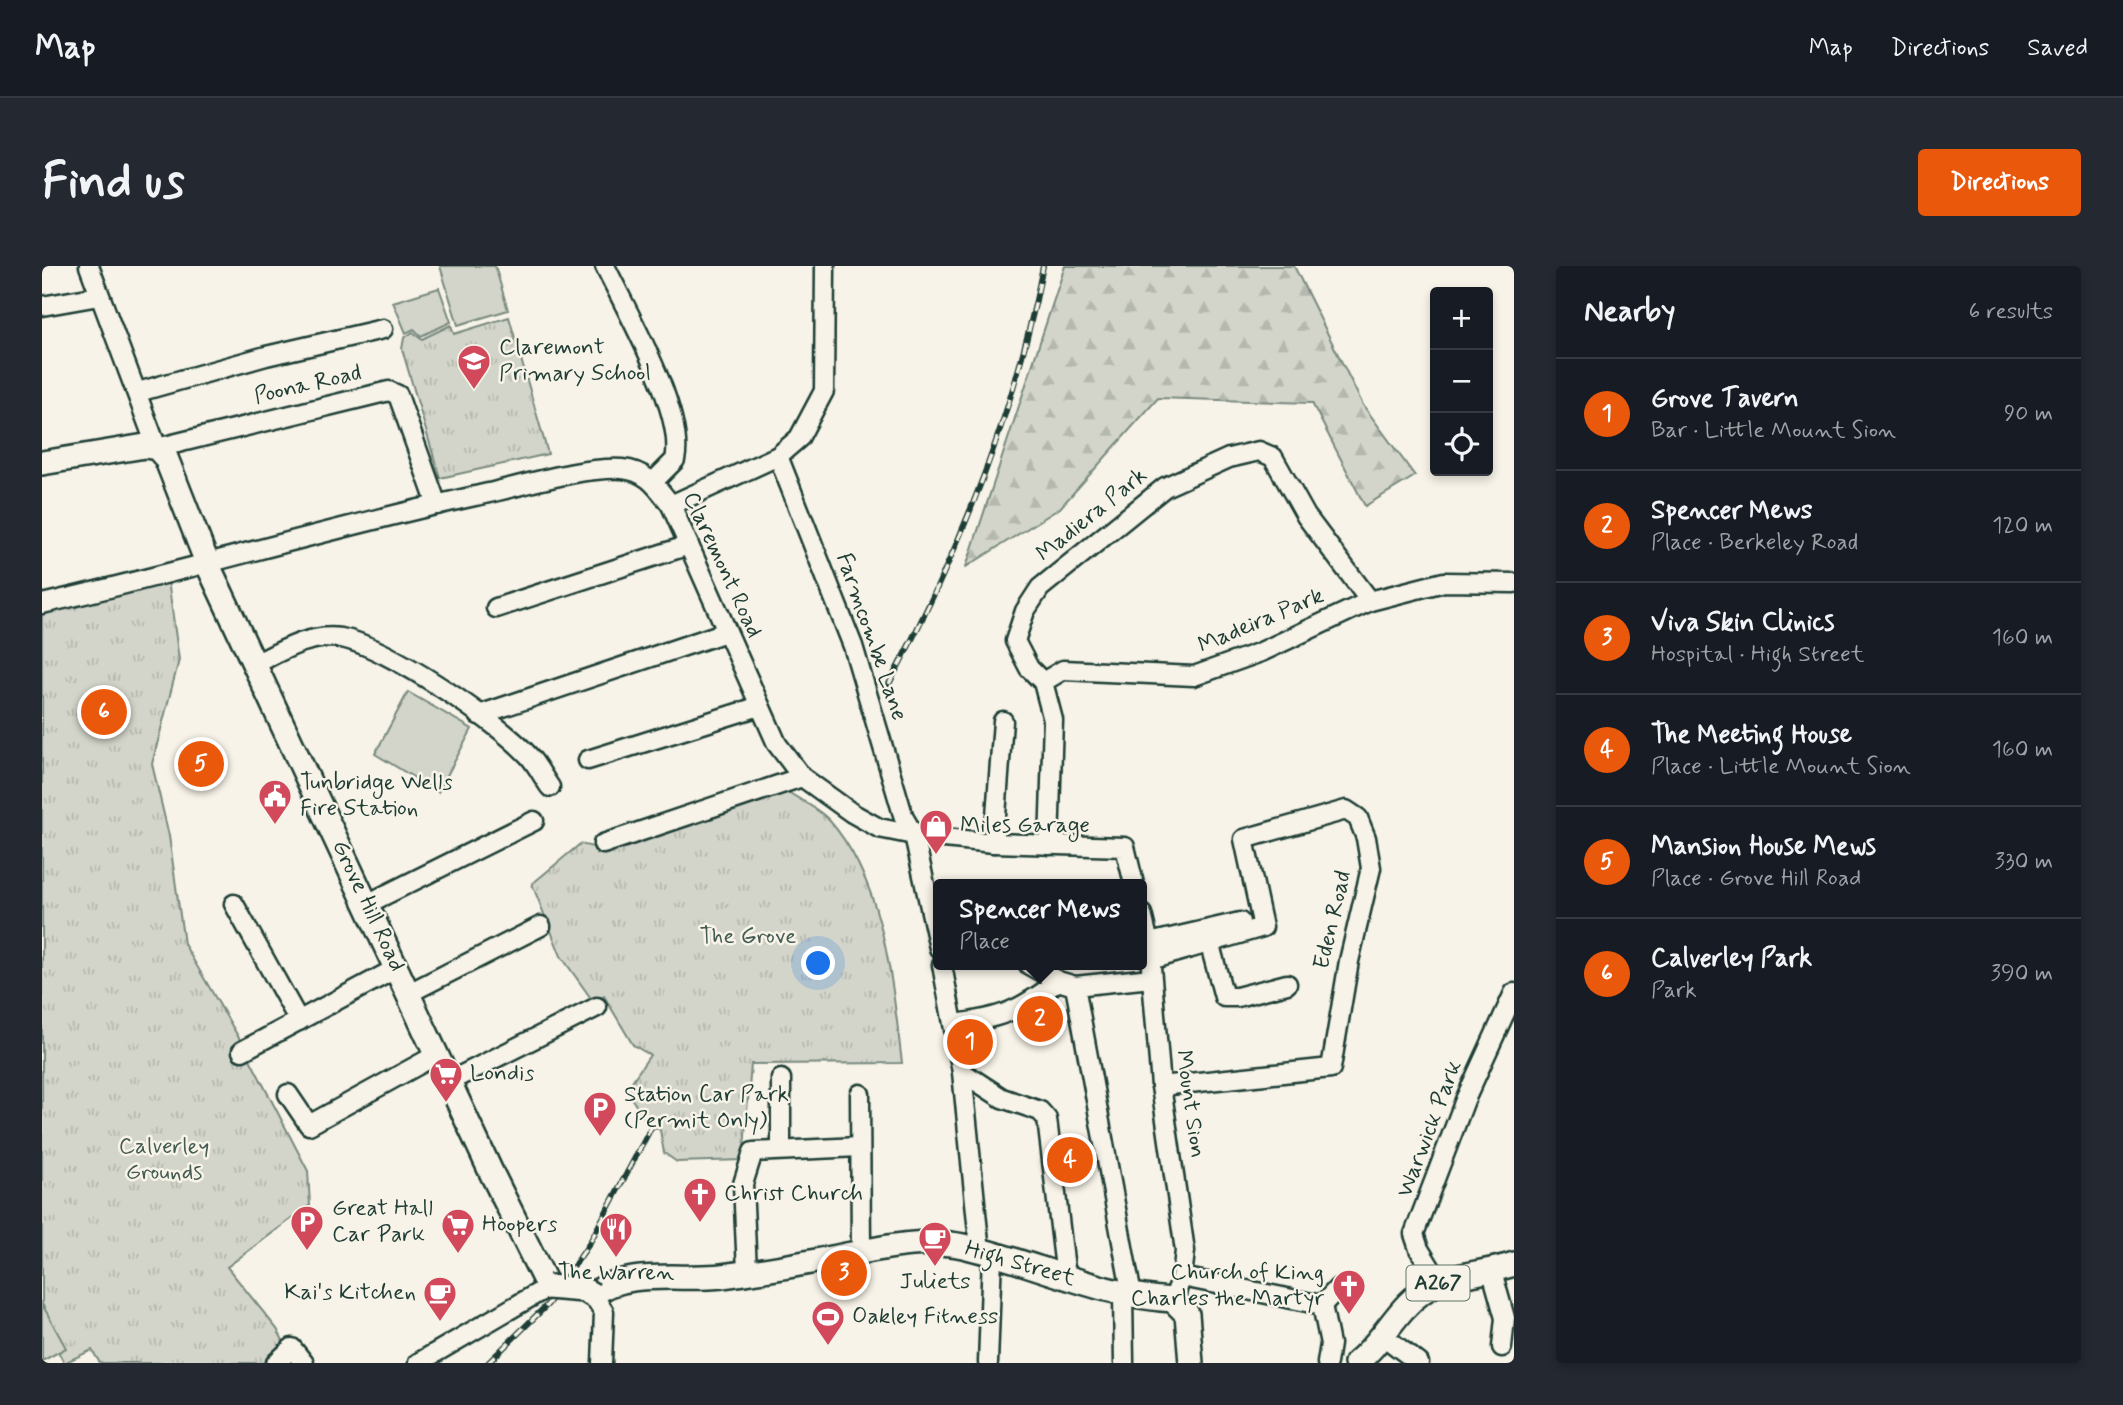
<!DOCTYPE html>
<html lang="en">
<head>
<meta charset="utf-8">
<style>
  :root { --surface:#171b24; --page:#242831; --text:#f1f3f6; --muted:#9ea1a6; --line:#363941; --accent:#ea580c }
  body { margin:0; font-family:Mynerve,sans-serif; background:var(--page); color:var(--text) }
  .controls { position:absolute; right:21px; top:21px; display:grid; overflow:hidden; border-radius:7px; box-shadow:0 4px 10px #0003 }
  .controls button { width:63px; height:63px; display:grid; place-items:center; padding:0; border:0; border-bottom:2px solid var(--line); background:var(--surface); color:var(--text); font:35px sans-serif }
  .you { position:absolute; left:777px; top:698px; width:24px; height:24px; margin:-18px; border:5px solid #fff; border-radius:50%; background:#1a73e8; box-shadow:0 0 0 10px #1a73e833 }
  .badge { display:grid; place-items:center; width:46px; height:46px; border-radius:50%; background:var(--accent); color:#fff; font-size:23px; font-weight:700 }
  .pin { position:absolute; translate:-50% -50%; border:4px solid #fff; box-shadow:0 2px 7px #0006 }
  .popup { position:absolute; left:891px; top:613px; width:214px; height:91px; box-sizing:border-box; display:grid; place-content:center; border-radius:7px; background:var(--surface); filter:drop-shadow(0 2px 5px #0005); font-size:23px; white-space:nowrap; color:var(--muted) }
  .popup b { font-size:26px; color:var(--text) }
  .popup::after { content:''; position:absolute; left:50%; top:100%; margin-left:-14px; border:14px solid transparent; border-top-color:var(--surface) }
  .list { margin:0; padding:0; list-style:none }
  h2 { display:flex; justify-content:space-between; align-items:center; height:91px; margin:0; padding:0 28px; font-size:30px }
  h2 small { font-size:23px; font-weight:400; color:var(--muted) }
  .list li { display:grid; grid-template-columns:46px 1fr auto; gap:21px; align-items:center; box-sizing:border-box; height:112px; padding:0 28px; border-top:2px solid var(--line) }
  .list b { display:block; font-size:26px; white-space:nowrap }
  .list p { margin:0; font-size:23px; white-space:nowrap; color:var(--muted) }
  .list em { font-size:23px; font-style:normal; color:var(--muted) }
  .icon { flex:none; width:38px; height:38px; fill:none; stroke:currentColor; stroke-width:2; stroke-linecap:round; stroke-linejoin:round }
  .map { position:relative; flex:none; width:1472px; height:1097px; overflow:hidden; border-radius:7px }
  header { display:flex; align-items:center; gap:42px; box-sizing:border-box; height:98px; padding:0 35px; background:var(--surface); border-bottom:2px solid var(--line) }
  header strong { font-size:33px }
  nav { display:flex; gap:38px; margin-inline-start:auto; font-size:24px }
  .intro { display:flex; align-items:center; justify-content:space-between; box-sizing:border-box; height:168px; padding:0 42px }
  h1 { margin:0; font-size:49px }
  .button { padding:18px 32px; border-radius:7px; background:var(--accent); color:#fff; font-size:24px; font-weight:700 }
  main { display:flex; gap:42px; padding:0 42px }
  aside { flex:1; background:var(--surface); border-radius:7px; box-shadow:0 4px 10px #0003 }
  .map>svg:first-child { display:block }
</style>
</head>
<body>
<header>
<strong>Map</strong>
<nav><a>Map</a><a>Directions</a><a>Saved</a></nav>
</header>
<div class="intro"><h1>Find us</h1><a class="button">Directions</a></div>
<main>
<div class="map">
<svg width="1472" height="1097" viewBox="0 0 1472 1097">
  <defs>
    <pattern id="grass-tufts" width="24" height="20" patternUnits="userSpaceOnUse" patternTransform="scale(1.75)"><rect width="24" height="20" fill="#d3d5ca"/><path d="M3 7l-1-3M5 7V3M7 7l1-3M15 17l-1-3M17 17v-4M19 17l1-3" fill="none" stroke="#b5b8ae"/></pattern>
    <pattern id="forest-firs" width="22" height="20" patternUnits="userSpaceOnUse" patternTransform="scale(1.75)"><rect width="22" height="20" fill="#d3d5ca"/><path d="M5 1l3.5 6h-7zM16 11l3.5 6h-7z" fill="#b5b8ae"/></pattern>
  </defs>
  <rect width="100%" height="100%" fill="#f7f3e8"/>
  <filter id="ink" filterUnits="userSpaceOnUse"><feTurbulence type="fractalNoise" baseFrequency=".0143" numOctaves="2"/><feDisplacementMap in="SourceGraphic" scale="14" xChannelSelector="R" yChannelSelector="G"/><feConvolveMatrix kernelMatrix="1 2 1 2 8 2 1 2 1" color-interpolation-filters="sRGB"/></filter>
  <g filter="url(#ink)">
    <g fill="url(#grass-tufts)" stroke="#79897f" stroke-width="2">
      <path d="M467,51L506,188L398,212L360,83L362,72L371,66L380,73L409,59L412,68Z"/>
      <path d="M126,314L137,394L110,498L127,570L142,678L197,772L266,905L268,939L185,1001L235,1063L244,1080L224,1097H58L50,1084L22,1097L0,1054V343Z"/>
      <path d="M743,524C756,533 776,542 787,554C843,617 850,717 860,797L709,798L701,894L635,896L622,887L618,864L606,858L584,824L608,789L591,779L562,730L553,738L519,690L490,618L538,578L560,583Z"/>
    </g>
    <path fill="url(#forest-firs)" stroke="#79897f" stroke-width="2" d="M1023,0H1252L1321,139L1373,210L1323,240L1270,137L1116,132L1018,242L924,301Z"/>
    <g fill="#d3d5ca" stroke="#79897f" stroke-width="2">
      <path d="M398,0H453L466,44L416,59Z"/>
      <path d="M397,22L409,56L379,70L372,63L364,67L351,36Z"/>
      <path d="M366,426L430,463L396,526L333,488Z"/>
      <path d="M0,1038L24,1082L0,1095Z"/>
    </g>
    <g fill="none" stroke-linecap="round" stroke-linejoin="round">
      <defs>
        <g id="minor">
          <path d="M47,0L115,182L347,125L356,129L395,239"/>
          <path d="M563,0C584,44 644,147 633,194L611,216"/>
          <path d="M0,40L57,30"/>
          <path d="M96,126L224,90L341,63"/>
          <path d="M736,190L811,380L862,552L872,569L897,682"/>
          <path d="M629,239L736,190L757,172L782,125L783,0"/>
          <path d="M0,338C145,305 288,262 433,230C478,221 535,201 580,203C605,205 615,221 629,239L735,478L760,511L810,547L837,562L872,569L952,577L1083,581L1092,618"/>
          <path d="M454,342L647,279"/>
          <path d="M213,398C239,385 269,367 299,372C345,380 455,455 487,490C495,499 501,511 508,521"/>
          <path d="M1001,416L987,402L973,375L983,345L998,322L1123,221L1187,192L1217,185L1231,191L1264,250L1328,335"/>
          <path d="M437,449L684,366"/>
          <path d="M546,494L718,440"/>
          <path d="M952,577L961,455"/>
          <path d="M561,578L760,511"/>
          <path d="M1007,579L1011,454L1001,416L1021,404L1152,410L1219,386L1328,335L1402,316L1472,317"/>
          <path d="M192,638L257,755"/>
          <path d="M325,638L492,555"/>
          <path d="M1100,648L1107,677L1119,820L1143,985L1140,1011L1131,1034"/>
          <path d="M1107,677L1198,656"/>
          <path d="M1168,679L1182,731H1195L1245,718"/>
          <path d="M1108,694L1221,661L1202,573L1304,544L1316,552L1324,572L1329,602L1307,695L1289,802L1119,820"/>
          <path d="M900,699L920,806L938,986"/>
          <path d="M987,699L1016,715L1033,720L1109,712"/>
          <path d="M1033,720L1090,1030"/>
          <path d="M367,727L499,660"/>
          <path d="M913,758C960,752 979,744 1016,715"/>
          <path d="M200,785L355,702"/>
          <path d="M920,806L960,832L998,845L1005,853L1024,1011"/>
          <path d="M408,815L555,741"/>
          <path d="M246,828L267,859L396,788"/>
          <path d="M818,828L819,985"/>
          <path d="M739,883V813"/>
          <path d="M705,1005L701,918L711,886L817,881"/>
          <path d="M1450,1006L1463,1052L1460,1081"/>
          <path d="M1140,1011L1280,1039"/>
          <path d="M1397,1016L1377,983L1372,968L1423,834L1472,727"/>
          <path d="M551,1029L562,1046L560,1097"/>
          <path d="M1081,1029L1082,1097"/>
          <path d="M1280,1039L1288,1078L1285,1097"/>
          <path d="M1280,1039L1296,1022L1310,1020"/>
          <path d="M1341,1070L1377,1097"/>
          <path d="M234,1097L250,1082L262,1097"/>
          <path d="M376,1097L506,1021"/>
          <path d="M946,1097L950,990"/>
        </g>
        <g id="major">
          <path d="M0,197L103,180L115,182L124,192L166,299L449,906L506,1021"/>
          <path d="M551,1029C583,1002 641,1015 680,1010C711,1006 743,1001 774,995C819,987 876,970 921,980C992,996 1058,1030 1131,1034L1145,1048L1149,1097"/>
          <path d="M1314,1097C1340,1077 1353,1045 1380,1026C1405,1008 1443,1008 1472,998"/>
        </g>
      </defs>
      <use href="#minor" stroke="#1f3d34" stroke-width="23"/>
      <use href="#major" stroke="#1f3d34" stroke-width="28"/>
      <use href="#minor" stroke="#f7f3e8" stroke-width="18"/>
      <use href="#major" stroke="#f7f3e8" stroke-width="23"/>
      <defs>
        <g id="rail">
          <path d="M847,418C917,287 973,147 1001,0"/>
          <path d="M446,1097L506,1038L547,978L610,860"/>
        </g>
      </defs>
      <use href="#rail" stroke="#1f3d34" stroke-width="6"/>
      <use href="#rail" stroke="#f7f3e8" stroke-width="3.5" stroke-dasharray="10" stroke-linecap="butt"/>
      <defs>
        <path id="major-bridge" d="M506,1021L542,1024L551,1029"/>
      </defs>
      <use href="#major-bridge" stroke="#1f3d34" stroke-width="28" stroke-linecap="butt"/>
      <use href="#major-bridge" stroke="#f7f3e8" stroke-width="23"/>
    </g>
  </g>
  <defs>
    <symbol id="school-pin" viewBox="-11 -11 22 30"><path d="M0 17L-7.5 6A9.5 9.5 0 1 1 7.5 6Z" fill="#d1495b" stroke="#f7f3e8"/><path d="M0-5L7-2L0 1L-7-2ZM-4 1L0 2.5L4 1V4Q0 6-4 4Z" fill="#fff"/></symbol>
    <symbol id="civic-pin" viewBox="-11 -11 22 30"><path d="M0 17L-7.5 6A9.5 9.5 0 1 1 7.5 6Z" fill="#d1495b" stroke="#f7f3e8"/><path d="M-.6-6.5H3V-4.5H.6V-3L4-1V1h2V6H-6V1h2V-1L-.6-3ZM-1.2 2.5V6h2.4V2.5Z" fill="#fff"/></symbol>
    <symbol id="shop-pin" viewBox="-11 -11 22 30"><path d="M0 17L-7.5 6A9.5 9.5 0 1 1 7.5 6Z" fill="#d1495b" stroke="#f7f3e8"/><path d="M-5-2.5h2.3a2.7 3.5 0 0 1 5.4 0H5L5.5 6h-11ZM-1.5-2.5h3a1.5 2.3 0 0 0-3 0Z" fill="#fff"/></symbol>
    <symbol id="supermarket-pin" viewBox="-11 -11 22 30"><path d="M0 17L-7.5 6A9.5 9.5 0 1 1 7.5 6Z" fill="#d1495b" stroke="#f7f3e8"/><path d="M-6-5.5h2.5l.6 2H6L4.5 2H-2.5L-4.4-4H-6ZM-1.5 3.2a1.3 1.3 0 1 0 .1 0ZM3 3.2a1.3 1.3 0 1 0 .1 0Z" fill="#fff"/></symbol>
    <symbol id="parking-pin" viewBox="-11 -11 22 30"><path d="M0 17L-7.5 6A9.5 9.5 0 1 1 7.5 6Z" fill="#d1495b" stroke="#f7f3e8"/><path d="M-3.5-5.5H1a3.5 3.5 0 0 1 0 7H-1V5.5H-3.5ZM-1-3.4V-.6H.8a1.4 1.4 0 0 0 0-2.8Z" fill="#fff"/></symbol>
    <symbol id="church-pin" viewBox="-11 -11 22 30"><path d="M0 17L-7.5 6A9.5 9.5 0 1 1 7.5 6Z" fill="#d1495b" stroke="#f7f3e8"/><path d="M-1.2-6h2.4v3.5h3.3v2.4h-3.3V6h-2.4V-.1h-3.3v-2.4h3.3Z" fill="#fff"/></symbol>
    <symbol id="restaurant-pin" viewBox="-11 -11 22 30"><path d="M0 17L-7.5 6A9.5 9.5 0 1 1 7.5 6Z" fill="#d1495b" stroke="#f7f3e8"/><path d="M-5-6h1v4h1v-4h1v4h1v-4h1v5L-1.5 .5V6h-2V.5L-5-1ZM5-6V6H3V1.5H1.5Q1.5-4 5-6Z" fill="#fff"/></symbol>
    <symbol id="cafe-pin" viewBox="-11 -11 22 30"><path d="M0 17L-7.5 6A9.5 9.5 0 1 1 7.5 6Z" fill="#d1495b" stroke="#f7f3e8"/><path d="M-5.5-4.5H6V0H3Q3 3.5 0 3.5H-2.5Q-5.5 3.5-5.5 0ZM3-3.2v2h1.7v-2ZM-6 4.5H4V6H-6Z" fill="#fff"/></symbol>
    <symbol id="stadium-pin" viewBox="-11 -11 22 30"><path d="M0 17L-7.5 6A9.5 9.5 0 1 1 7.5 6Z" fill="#d1495b" stroke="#f7f3e8"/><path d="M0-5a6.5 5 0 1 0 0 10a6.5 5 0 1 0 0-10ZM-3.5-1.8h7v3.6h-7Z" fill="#fff"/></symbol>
  </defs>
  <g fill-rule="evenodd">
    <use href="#school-pin" x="413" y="76" width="38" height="52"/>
    <use href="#civic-pin" x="214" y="511" width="38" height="52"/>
    <use href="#shop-pin" x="875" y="541" width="38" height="52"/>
    <use href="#supermarket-pin" x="385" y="789" width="38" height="52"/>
    <use href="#parking-pin" x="539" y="823" width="38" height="52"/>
    <use href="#church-pin" x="639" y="909" width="38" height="52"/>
    <use href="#parking-pin" x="246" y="937" width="38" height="52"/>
    <use href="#supermarket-pin" x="397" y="940" width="38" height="52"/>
    <use href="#restaurant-pin" x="555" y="944" width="38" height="52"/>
    <use href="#cafe-pin" x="874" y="953" width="38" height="52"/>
    <use href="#church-pin" x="1288" y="1001" width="38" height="52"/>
    <use href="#cafe-pin" x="379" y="1008" width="38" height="52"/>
    <use href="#stadium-pin" x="767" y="1032" width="38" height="52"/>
  </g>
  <g text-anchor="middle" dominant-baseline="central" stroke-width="5" stroke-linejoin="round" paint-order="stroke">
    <rect fill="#f7f3e8" stroke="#60746a" stroke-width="2" x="1364.5" y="999.5" width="63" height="35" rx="5"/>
    <g font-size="21" font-weight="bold" fill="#1f3d34">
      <text x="1396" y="1017">A267</text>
    </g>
    <g font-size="23" fill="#1f3d34" stroke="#f7f3e8" text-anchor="start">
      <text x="457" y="82">Claremont<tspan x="457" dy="26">Primary School</tspan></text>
      <text x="258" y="517">Tunbridge Wells<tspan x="258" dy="26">Fire Station</tspan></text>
      <text x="918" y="560">Miles Garage</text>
      <text x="428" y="808">Londis</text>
      <text x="582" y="829">Station Car Park<tspan x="582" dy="26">(Permit Only)</tspan></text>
      <text x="682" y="928">Christ Church</text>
      <text x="290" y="943">Great Hall<tspan x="290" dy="26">Car Park</tspan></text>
      <text x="440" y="959">Hoopers</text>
      <text x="574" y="1007" text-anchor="middle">The Warren</text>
      <text x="1282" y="1007" text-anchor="end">Church of King<tspan x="1282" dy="26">Charles the Martyr</tspan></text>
      <text x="893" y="1016" text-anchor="middle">Juliets</text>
      <text x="374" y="1027" text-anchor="end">Kai's Kitchen</text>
      <text x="810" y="1051">Oakley Fitness</text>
    </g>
    <g font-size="23" fill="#1f3d34" stroke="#f7f3e8">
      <text transform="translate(266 119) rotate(-13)">Poona Road</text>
      <text transform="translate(1050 249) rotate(-39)">Madiera Park</text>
      <text transform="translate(680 299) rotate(65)">Claremont Road</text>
      <text transform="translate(1219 355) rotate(-23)">Madeira Park</text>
      <text transform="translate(829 371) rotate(71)">Farmcombe Lane</text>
      <text transform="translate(326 640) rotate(65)">Grove Hill Road</text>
      <text transform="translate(1291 654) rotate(-77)">Eden Road</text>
      <text transform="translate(1148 838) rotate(82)">Mount Sion</text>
      <text transform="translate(1388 863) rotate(-69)">Warwick Park</text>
      <text transform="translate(978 998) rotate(16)">High Street</text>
    </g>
    <g font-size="23" fill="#435b52" stroke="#f7f3e8">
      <text x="706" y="671">The Grove</text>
      <text x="122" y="881">Calverley<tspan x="122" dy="26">Grounds</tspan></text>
    </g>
  </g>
</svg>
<div class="controls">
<button>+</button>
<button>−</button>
<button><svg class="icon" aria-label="locate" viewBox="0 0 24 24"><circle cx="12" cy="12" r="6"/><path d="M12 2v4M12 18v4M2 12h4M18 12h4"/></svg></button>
</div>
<div class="you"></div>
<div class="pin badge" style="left:928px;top:776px">1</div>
<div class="pin badge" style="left:998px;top:753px">2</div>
<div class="popup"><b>Spencer Mews</b>Place</div>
<div class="pin badge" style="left:802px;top:1007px">3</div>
<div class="pin badge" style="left:1028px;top:894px">4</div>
<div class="pin badge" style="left:159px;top:498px">5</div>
<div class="pin badge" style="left:62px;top:446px">6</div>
</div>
<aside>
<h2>Nearby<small>6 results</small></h2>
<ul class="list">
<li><span class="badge">1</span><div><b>Grove Tavern</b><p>Bar · Little Mount Sion</p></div><em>90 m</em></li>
<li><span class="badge">2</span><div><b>Spencer Mews</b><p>Place · Berkeley Road</p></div><em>120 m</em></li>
<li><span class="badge">3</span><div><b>Viva Skin Clinics</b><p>Hospital · High Street</p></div><em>160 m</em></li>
<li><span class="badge">4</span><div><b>The Meeting House</b><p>Place · Little Mount Sion</p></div><em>160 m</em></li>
<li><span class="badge">5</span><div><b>Mansion House Mews</b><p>Place · Grove Hill Road</p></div><em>330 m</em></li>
<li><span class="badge">6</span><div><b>Calverley Park</b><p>Park</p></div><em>390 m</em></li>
</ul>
</aside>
</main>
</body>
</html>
